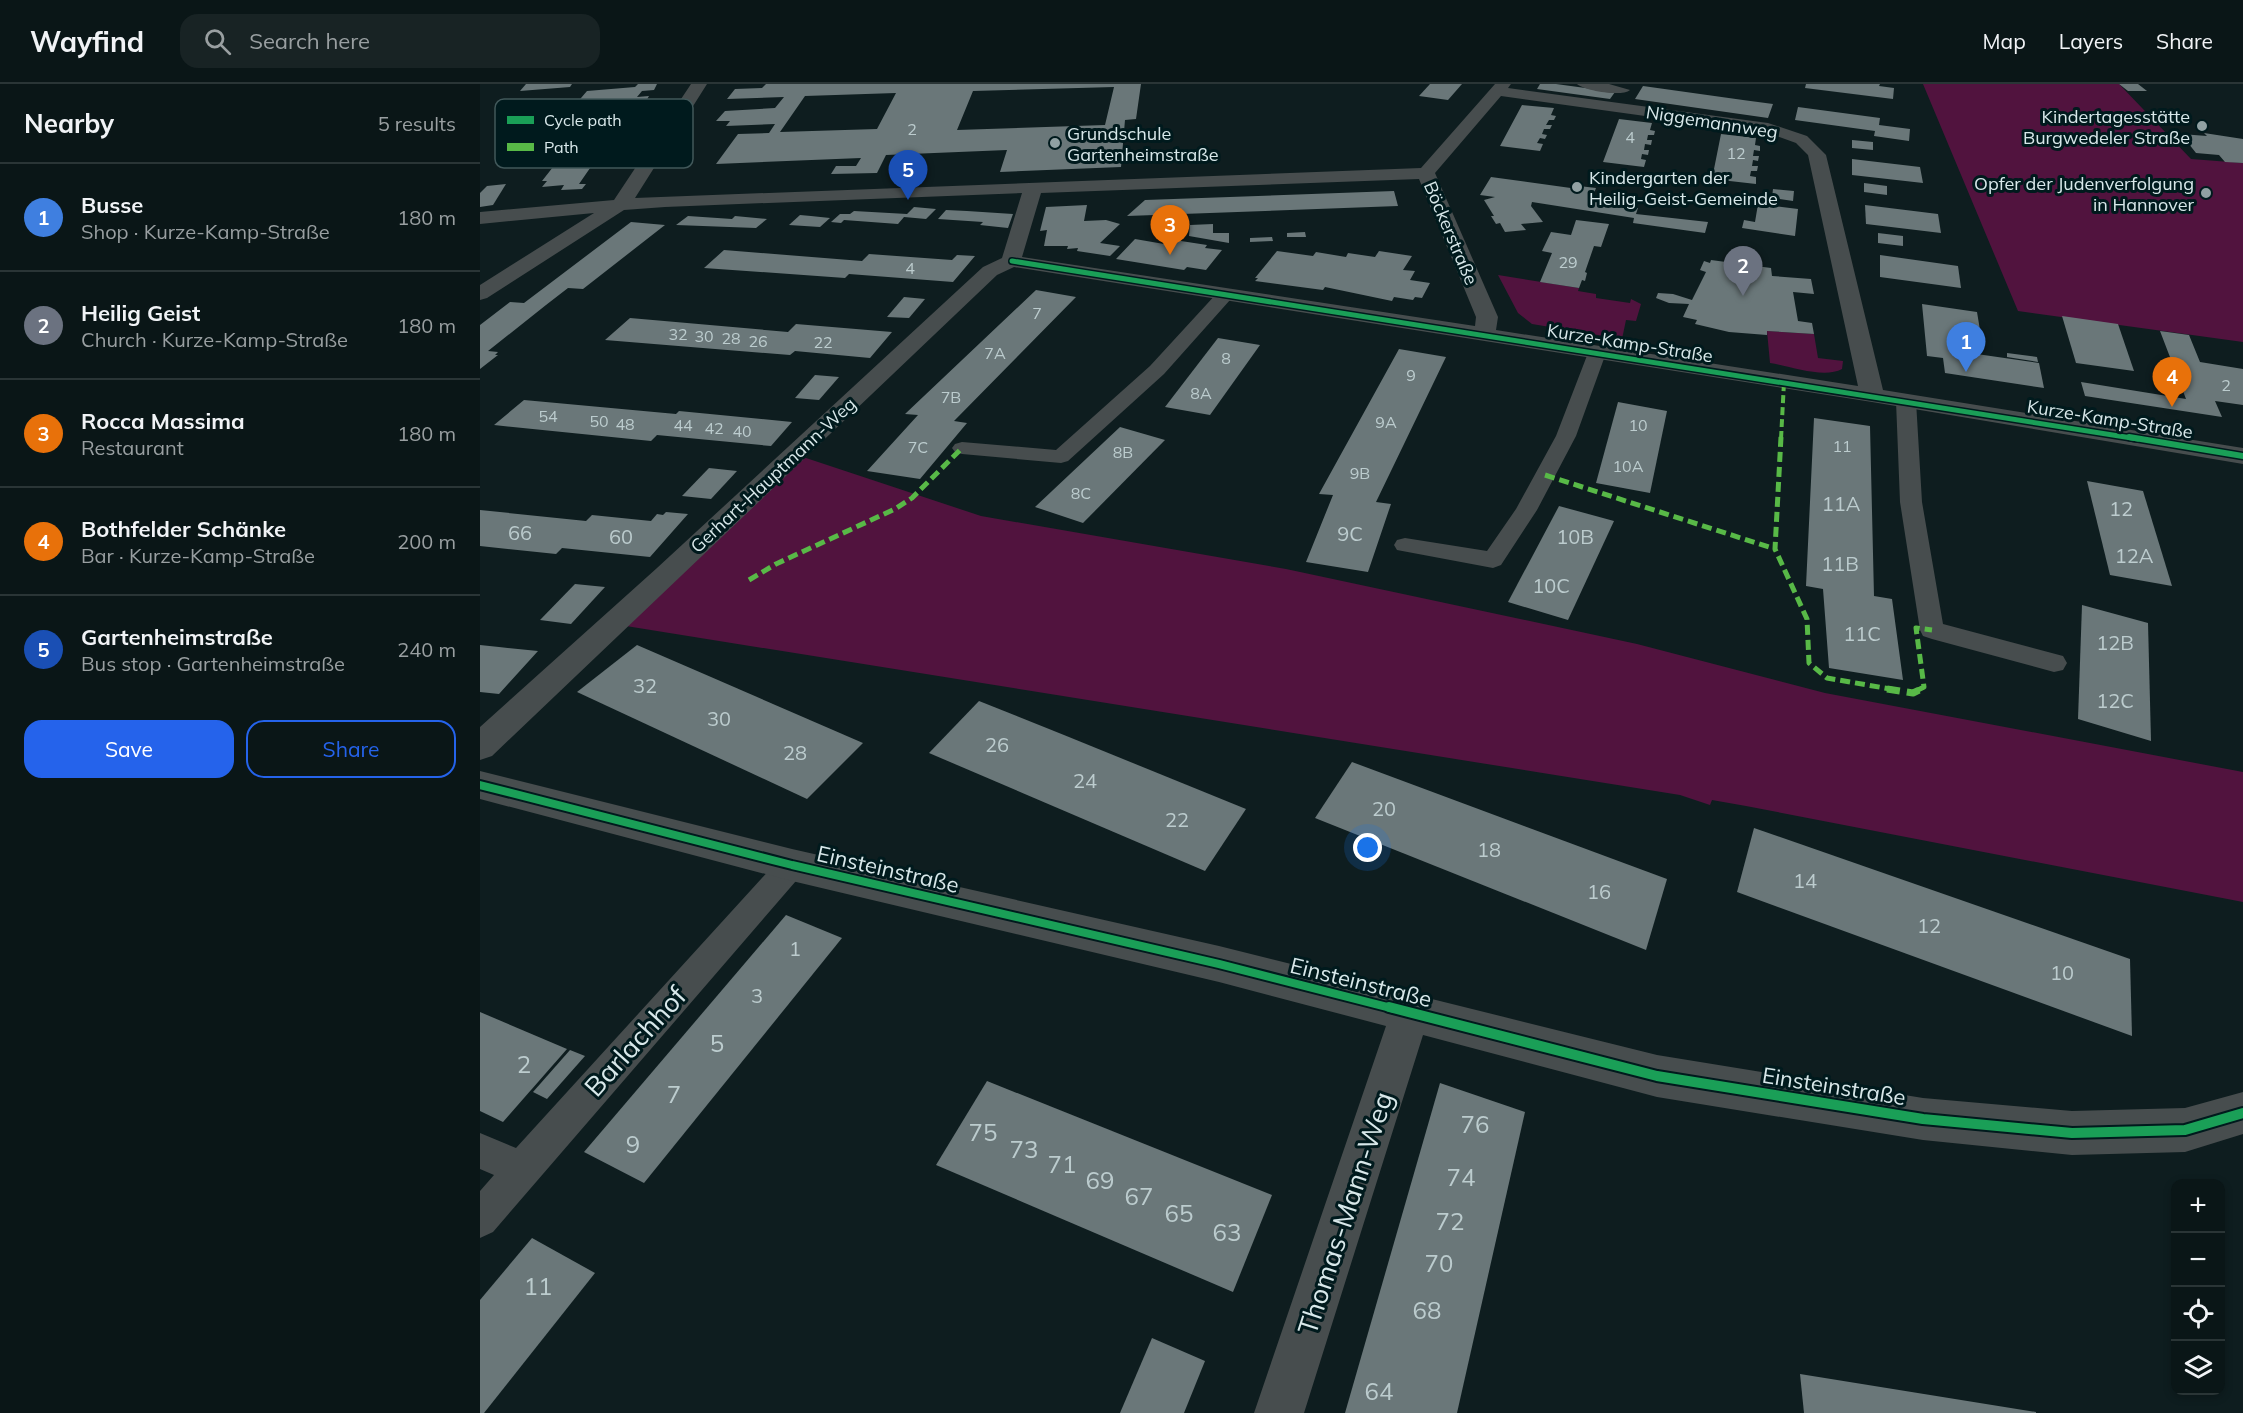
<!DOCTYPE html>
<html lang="en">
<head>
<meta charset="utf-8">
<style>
  :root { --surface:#0a1617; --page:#182324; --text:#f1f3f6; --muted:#999fa1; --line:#2a3536; --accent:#2563eb }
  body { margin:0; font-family:Mulish,sans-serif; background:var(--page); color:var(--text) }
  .controls { position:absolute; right:18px; bottom:18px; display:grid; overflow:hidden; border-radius:12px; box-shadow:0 3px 9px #0003 }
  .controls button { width:54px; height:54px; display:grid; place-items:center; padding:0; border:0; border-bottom:2px solid var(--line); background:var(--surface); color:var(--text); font:30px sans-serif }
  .you { position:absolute; left:888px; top:764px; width:21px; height:21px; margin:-15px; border:4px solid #fff; border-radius:50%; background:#1a73e8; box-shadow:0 0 0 9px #1a73e833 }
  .badge { display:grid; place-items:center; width:39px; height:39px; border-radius:50%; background:var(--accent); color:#fff; font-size:20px; font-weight:700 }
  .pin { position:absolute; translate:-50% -50px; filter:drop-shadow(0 2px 3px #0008) }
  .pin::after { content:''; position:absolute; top:32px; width:21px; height:18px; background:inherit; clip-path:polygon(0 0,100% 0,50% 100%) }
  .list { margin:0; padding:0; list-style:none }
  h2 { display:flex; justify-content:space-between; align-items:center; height:78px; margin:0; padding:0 24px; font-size:26px }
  h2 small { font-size:20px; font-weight:400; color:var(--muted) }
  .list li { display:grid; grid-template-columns:39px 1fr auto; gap:18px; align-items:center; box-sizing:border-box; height:108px; padding:0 24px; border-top:2px solid var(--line) }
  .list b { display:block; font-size:22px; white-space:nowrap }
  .list p { margin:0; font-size:20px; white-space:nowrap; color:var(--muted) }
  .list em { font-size:20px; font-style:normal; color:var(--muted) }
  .actions { display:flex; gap:12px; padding:18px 24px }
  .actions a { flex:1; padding:14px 0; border:2px solid var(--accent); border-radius:18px; text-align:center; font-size:21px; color:var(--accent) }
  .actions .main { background:var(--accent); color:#fff }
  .icon { flex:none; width:33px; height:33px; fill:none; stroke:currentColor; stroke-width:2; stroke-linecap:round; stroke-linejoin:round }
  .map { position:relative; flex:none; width:1763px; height:1329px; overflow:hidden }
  header { display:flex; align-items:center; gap:36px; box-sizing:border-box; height:84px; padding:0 30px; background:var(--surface); border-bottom:2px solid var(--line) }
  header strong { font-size:28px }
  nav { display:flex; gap:33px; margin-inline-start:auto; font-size:21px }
  .search { width:420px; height:54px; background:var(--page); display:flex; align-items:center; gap:15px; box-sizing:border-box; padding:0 21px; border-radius:18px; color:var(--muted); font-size:22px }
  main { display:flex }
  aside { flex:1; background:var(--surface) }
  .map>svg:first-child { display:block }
</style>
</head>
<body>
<header>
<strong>Wayfind</strong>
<div class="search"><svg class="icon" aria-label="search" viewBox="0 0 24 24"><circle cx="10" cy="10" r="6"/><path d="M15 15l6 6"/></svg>Search here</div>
<nav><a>Map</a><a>Layers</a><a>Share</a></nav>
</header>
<main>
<aside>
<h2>Nearby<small>5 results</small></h2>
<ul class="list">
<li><span class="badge" style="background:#3f7fe0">1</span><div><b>Busse</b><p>Shop · Kurze-Kamp-Straße</p></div><em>180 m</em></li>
<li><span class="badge" style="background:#6b7280">2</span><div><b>Heilig Geist</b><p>Church · Kurze-Kamp-Straße</p></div><em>180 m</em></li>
<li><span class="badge" style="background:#e8710a">3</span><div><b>Rocca Massima</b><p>Restaurant</p></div><em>180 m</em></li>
<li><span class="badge" style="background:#e8710a">4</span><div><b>Bothfelder Schänke</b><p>Bar · Kurze-Kamp-Straße</p></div><em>200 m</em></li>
<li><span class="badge" style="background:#1a4fb4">5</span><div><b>Gartenheimstraße</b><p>Bus stop · Gartenheimstraße</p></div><em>240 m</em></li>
</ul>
<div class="actions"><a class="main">Save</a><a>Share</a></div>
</aside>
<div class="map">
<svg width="1763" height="1329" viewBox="0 0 1763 1329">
  <rect width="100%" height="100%" fill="#0e1d1f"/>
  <g fill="#51133e">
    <path d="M1443,0H1639L1711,75L1763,79V258L1538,227Z"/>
    <path d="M1018,191L1099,204L1098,207L1116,210V214L1150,219L1151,215L1161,220L1156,237L1146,236L1142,255L1052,240L1038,229Z"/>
    <path d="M1287,247L1334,250L1338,274L1363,277L1362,285C1344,295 1310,282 1290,279Z"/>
    <path d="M323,373L501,432L806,485L1157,560L1345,609L1763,688V818L1266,722L1232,716L1230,721L1200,711L146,542Z"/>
  </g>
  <g fill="#6a7779" fill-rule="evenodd">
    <path d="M46,0H92L90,3L40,7Z"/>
    <path d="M158,0H177L174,6L162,7L157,13L169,12L163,22L132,24L136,18L95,21L107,7L155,3Z"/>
    <path d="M286,0H661L656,35L645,36L641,83L520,88L527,66L406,71L397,89L351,90L356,82H376L381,74L236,80L258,50L289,49L295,40L246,42L250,37H236L245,27L295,24L304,13L247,15L255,5L282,4ZM634,3L625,41L477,46L493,7ZM416,9L397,45L300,48L325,12Z"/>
    <path d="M950,0H982L968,16L939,12Z"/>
    <path d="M1060,0H1076L1135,8L1130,15L1057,5Z"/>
    <path d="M1326,0H1400L1399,2L1414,4L1413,15L1325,4Z"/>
    <path d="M1639,0H1658L1667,7H1648Z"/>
    <path d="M1163,2L1263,16L1293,20L1288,34L1155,15Z"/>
    <path d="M1042,21L1074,24L1071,31L1076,32L1074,36H1069L1066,41H1072L1070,45H1064L1062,50L1067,51L1065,55L1060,54L1057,59L1063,60L1060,67L1020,62Z"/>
    <path d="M1318,23L1400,34L1399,41L1430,45L1429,57L1394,52L1395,47L1315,36Z"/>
    <path d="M1139,35L1172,39L1170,46L1175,47L1174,51H1168L1167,56H1172L1171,61L1165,60L1164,66H1169L1168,71L1162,70L1161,75L1166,76L1164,83L1123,78Z"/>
    <path d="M1724,49L1763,55V79L1745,78L1739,71L1716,69L1701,50L1727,52Z"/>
    <path d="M1241,50L1276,54L1275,61L1280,62V67L1274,66L1273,72H1279L1278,77L1273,76L1272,82H1278L1277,87H1271L1270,92L1276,93V100L1232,95Z"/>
    <path d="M1372,56L1393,58V66L1372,64Z"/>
    <path d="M130,64L124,73L117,74L99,100H106L102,105L81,106L84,101L62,103L67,97H62L73,83L78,82L83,76L104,74L110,66Z"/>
    <path d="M1372,75L1440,83L1443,99L1372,91Z"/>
    <path d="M1011,93L1098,105L1099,102L1116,104L1112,115L1158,124L1156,130L1228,138L1225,149L1153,139L1154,134L1052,118L1051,122L1063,138L1041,140L1046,146L1025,148L1020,139L1016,140L1011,132H1014L1004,116L1015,113L1000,111Z"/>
    <path d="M1384,99L1407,102V111L1384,108Z"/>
    <path d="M26,100L13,121L0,123V109L7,102Z"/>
    <path d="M1293,105L1314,107L1313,117L1292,114Z"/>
    <path d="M914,107L918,122L647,132L665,116Z"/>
    <path d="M1278,120L1318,125L1315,152L1262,144L1264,136L1275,138Z"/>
    <path d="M607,121L604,137L626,136L640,140L620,159L640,162L630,172L597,167L598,164L587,165L588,162H564L567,146L560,147L566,123Z"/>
    <path d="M1385,121L1458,130L1461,149L1386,140Z"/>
    <path d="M434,123L456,125L446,135L424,133L418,140L364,136L361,139L351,138L360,130H370L374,127L427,130Z"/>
    <path d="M466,126L487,127L533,130L528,144L500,141L503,138L458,135Z"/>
    <path d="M320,131L331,132L350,134L340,143L309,141Z"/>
    <path d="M208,132L252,135L255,132L287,135L276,144L196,141Z"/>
    <path d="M1096,136L1129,140L1121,163L1114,162L1105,188L1107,189L1105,197L1102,196L1099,204L1060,198L1072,169L1062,167L1071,148L1091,151Z"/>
    <path d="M151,138L185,141L103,205L88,204L66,221L8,267L18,268L15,271H18L0,285V241L30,218L44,219Z"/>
    <path d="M733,140V149H749V159L709,152L710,141Z"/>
    <path d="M825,148L826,153H807V149Z"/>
    <path d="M1398,149L1423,152V162L1398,159Z"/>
    <path d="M792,153L793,157L770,158V154Z"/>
    <path d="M655,155L684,160L688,155L727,161L725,164L742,166L726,186L707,183L704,186L636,175Z"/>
    <path d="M244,166L382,177L389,170L472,176L477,171L495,172L473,198L369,190L365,194L224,184Z"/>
    <path d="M797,167L833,172L836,168L866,173L868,169L895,173L899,167L932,172L923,186L935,187L930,196L950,199L942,214L935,213L933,216L914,213L912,217L845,203L843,206L775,197L778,194H775Z"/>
    <path d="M1400,171L1478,182L1481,204L1400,193Z"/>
    <path d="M1231,176L1291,184L1292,192L1331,195L1334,210L1313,208L1318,237L1332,239L1334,250L1287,247V251L1249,248L1215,240L1217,236L1203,233L1209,220L1189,219L1176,214L1178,209L1193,210L1212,216L1226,188L1220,186L1224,177L1230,179Z"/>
    <path d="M556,206L596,213L474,337L487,339L440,395L387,387L438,331L425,330Z"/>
    <path d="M424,213L445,215L429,234L407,233Z"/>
    <path d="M1442,220L1497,228L1500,246L1485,244L1487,257L1475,255L1476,267L1559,279L1564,304L1465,289L1463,274L1447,272Z"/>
    <path d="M1582,232L1638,240L1654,287L1596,279Z"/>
    <path d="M150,234L308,248L316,240L412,248L390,274L315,267L310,271L125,256Z"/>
    <path d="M1680,247L1709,251L1720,278L1763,285V321L1735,317L1742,333L1605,312L1601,298L1706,315Z"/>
    <path d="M738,254L780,261L730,331L685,323Z"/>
    <path d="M919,265L966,273L896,418L911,420L888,488L826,478L853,411L839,410Z"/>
    <path d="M1527,269L1557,273L1558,278L1527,273Z"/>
    <path d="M335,291L359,293L339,316L315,314Z"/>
    <path d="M44,316L196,330L199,327L312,338L291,362L177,351L171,357L14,341Z"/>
    <path d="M1138,318L1187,327L1170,409L1116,399Z"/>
    <path d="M1334,334L1390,342L1394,512L1412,515L1423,596L1349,584L1343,505L1326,502Z"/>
    <path d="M640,343L685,356L603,439L555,423Z"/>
    <path d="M229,384L257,387L231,415L202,412Z"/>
    <path d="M1607,397L1663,407L1692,502L1630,491Z"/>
    <path d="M1079,422L1134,437L1088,536L1028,518Z"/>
    <path d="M0,426L106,437L112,431L171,437L177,430L183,431L186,428L208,430L170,473L82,464L76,470L0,462Z"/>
    <path d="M95,500L125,503L91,540L60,536Z"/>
    <path d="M1602,521L1668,539L1671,657L1598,635Z"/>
    <path d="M0,561L19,563L58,567L19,610L0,608Z"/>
    <path d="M157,561L231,593L383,659L327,715L97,608Z"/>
    <path d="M499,617L584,651L766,725L725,787L449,669Z"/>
    <path d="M872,678L1187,795L1166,866L835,734Z"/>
    <path d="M1274,744L1650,875L1652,952L1257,808Z"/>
    <path d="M306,831L362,854L164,1099L104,1068Z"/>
    <path d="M0,928L87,965L23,1038L0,1027Z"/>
    <path d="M90,966L105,972L67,1015L53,1008Z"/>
    <path d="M507,997L792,1111L753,1208L456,1081Z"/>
    <path d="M960,999L1045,1028L977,1329H865Z"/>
    <path d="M52,1154L115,1189L4,1329H0V1216Z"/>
    <path d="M672,1254L725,1277L704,1329H640Z"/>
    <path d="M1320,1290L1556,1328V1329H1324Z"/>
  </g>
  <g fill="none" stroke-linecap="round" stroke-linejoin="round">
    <g fill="#474d4e" fill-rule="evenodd">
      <path d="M1097,0H1129L1150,6C1142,13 1105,7 1097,0Z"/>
      <path d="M744,207L753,212L750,216L684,290L588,377L581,379L482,370L475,368L472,364L475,360L482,358L576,366L670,282L738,208Z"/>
      <path d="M1117,263L1126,269L1096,352L1057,426L1021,481L1013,484L917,466L914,461L917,456L925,454L1007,467L1036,425L1076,352L1108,269Z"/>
      <path d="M1426,311L1436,317L1442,418L1463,540L1583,572L1587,579L1583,586L1574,588L1452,555L1443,552L1440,546L1420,418L1416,317Z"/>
      <path d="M312,768L322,772L327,781L322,790L13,1148L0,1154V1107L14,1091L0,1085V1049L36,1064L302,772Z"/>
    </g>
    <g fill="#474d4e" fill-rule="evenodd">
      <path d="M211,0H227L155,114L941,84L1015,0H1031L1028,4L1288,39L1327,52L1346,71L1403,306L1763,364V380L1392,318L534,183L517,191L12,672L0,676V643L177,484L503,183L522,174L542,109L185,123L144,126L7,214L0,216V201L114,129L0,140V128L134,116ZM1021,12L1288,49L1316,59L1328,71L1378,302L1016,246L1018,233L955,89ZM939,95L996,233L995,242L542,173L561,109Z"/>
      <path d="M0,687L312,765L739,862L1177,971L1443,1014L1592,1027L1705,1024L1763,1008V1050L1705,1068L1592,1071L1443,1056L1177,1013L943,951L824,1329H774L906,942L739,898L312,797L0,715Z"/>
    </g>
    <path stroke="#58b947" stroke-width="4" stroke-dasharray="8 4" stroke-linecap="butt" d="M1301,355L1304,298"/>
    <g stroke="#58b947" stroke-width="5" stroke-dasharray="10 5" stroke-linecap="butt">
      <path d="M1301,353L1295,465L1327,535L1329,579L1347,594L1416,606"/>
      <path d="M1065,391L1295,465"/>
      <path d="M269,496L296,480L415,425L432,414L482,364"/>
      <path d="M1438,606L1444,603L1436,544L1452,546"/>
    </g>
    <path stroke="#58b947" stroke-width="7" stroke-dasharray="13 7" stroke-linecap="butt" d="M1407,605L1433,609L1441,605"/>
    <defs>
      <path id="cycleway-far3" d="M532,177L1658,355"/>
      <path id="cycleway-far2" d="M1649,353L1763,372"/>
      <path id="cycleway-far1" d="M0,701L312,781L739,880L915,925"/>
      <path id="cycleway" d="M909,923L1177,992L1443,1035L1592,1049L1705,1046L1763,1029"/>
    </defs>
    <use href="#cycleway-far3" stroke="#001a1d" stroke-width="8"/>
    <use href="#cycleway-far2" stroke="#001a1d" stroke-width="9"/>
    <use href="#cycleway-far1" stroke="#001a1d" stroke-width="12"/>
    <use href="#cycleway" stroke="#001a1d" stroke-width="14"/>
    <use href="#cycleway-far3" stroke="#1a9f57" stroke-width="5"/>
    <use href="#cycleway-far2" stroke="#1a9f57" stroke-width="6"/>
    <use href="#cycleway-far1" stroke="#1a9f57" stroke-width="8"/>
    <use href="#cycleway" stroke="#1a9f57" stroke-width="10"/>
  </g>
  <g fill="#91a1a3" stroke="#001a1d" stroke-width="2">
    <circle cx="1722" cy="42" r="6"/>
    <circle cx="575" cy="59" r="6"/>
    <circle cx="1097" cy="103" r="6"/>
    <circle cx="1726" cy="109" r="6"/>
  </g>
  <g text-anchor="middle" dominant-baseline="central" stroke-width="6" stroke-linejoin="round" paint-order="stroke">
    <g font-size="16" fill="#bcccce">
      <text x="432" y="45">2</text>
      <text x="1150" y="53">4</text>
      <text x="1256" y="69">12</text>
      <text x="1088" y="178">29</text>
      <text x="430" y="184">4</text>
      <text x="557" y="229">7</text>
      <text x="198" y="250">32</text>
      <text x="224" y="252">30</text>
      <text x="251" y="254">28</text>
      <text x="278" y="257">26</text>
      <text x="343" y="258">22</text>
      <text x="515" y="269">7A</text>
      <text x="746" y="274">8</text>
      <text x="931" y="291">9</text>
      <text x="1746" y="301">2</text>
      <text x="721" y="309">8A</text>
      <text x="471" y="313">7B</text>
      <text x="68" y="332">54</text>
      <text x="119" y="337">50</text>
      <text x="906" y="338">9A</text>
      <text x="145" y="340">48</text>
      <text x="203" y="341">44</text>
      <text x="1158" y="341">10</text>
      <text x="234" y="344">42</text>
      <text x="262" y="347">40</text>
      <text x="1362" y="362">11</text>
      <text x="438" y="363">7C</text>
      <text x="643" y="368">8B</text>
      <text x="1148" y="382">10A</text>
      <text x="880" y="389">9B</text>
      <text x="601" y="409">8C</text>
    </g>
    <g font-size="18" fill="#d8e8ea" stroke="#001a1d" text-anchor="end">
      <text x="1710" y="32">Kindertagesstätte<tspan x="1710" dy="21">Burgwedeler Straße</tspan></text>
      <text x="587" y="49" text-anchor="start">Grundschule<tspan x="587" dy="21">Gartenheimstraße</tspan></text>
      <text x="1109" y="93" text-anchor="start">Kindergarten der<tspan x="1109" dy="21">Heilig-Geist-Gemeinde</tspan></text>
      <text x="1714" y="99">Opfer der Judenverfolgung<tspan x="1714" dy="21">in Hannover</tspan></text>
    </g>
    <g font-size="18" fill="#d8e8ea" stroke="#001a1d">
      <text transform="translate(1232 38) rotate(9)">Niggemannweg</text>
      <text transform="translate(971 149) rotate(67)">Böckerstraße</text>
      <text transform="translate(1150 259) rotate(9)">Kurze-Kamp-Straße</text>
      <text transform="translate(1630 335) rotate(9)">Kurze-Kamp-Straße</text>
      <text transform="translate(293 391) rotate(-43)">Gerhart-Hauptmann-Weg</text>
    </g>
    <g font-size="20" fill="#bcccce">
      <text x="1361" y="419">11A</text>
      <text x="1641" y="424">12</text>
      <text x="40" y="448">66</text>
      <text x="870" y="449">9C</text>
      <text x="141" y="452">60</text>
      <text x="1095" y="452">10B</text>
      <text x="1654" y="471">12A</text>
      <text x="1360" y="479">11B</text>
      <text x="1071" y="501">10C</text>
      <text x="1382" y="549">11C</text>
      <text x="1635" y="558">12B</text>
      <text x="165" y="601">32</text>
      <text x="1635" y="616">12C</text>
      <text x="239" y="634">30</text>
      <text x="517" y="660">26</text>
      <text x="315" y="668">28</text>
      <text x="605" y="696">24</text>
      <text x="904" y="724">20</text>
      <text x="697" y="735">22</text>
      <text x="1009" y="765">18</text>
      <text x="1325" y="796">14</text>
      <text x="1119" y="807">16</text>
      <text x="1449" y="841">12</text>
      <text x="315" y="864">1</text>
      <text x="1582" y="888">10</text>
      <text x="277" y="911">3</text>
    </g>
    <g font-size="22" fill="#d8e8ea" stroke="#001a1d">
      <text transform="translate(408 785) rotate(13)">Einsteinstraße</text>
      <text transform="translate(881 898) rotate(14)">Einsteinstraße</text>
      <text transform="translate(1354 1002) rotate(9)">Einsteinstraße</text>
    </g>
    <g font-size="24" fill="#bcccce">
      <text x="237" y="959">5</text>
      <text x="44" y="980">2</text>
      <text x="194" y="1010">7</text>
      <text x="995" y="1040">76</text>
      <text x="503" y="1048">75</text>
      <text x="153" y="1060">9</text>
      <text x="544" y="1065">73</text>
      <text x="582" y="1080">71</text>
      <text x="981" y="1093">74</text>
      <text x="620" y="1096">69</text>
      <text x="659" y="1112">67</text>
      <text x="699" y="1129">65</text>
      <text x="970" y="1137">72</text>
      <text x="747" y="1148">63</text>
      <text x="959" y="1179">70</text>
      <text x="58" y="1202">11</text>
      <text x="947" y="1226">68</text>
      <text x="899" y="1307">64</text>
    </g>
    <g font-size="27" fill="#d8e8ea" stroke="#001a1d">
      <text transform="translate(155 957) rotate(-48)">Barlachhof</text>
      <text transform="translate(865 1129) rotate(-72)">Thomas-Mann-Weg</text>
    </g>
  </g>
  <rect x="15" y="15" width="198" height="69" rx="9" fill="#001a1d" stroke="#41585a" stroke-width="1.5"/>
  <rect x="27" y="32" width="27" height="8" fill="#1a9f57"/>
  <rect x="27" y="59" width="27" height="8" fill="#58b947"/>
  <g font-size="16" fill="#d8e8ea">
    <text x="64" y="42">Cycle path</text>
    <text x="64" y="69">Path</text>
  </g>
</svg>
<div class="controls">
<button>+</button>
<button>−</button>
<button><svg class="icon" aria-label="locate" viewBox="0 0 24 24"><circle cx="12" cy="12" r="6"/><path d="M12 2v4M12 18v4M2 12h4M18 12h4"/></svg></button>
<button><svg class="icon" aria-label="layers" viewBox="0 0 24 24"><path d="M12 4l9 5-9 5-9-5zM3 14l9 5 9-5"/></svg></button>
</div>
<div class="you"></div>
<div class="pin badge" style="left:1486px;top:288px;background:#3f7fe0">1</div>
<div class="pin badge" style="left:1263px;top:212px;background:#6b7280">2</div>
<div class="pin badge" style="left:690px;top:171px;background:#e8710a">3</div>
<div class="pin badge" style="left:1692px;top:323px;background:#e8710a">4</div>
<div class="pin badge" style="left:428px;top:116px;background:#1a4fb4">5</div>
</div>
</main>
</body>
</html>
